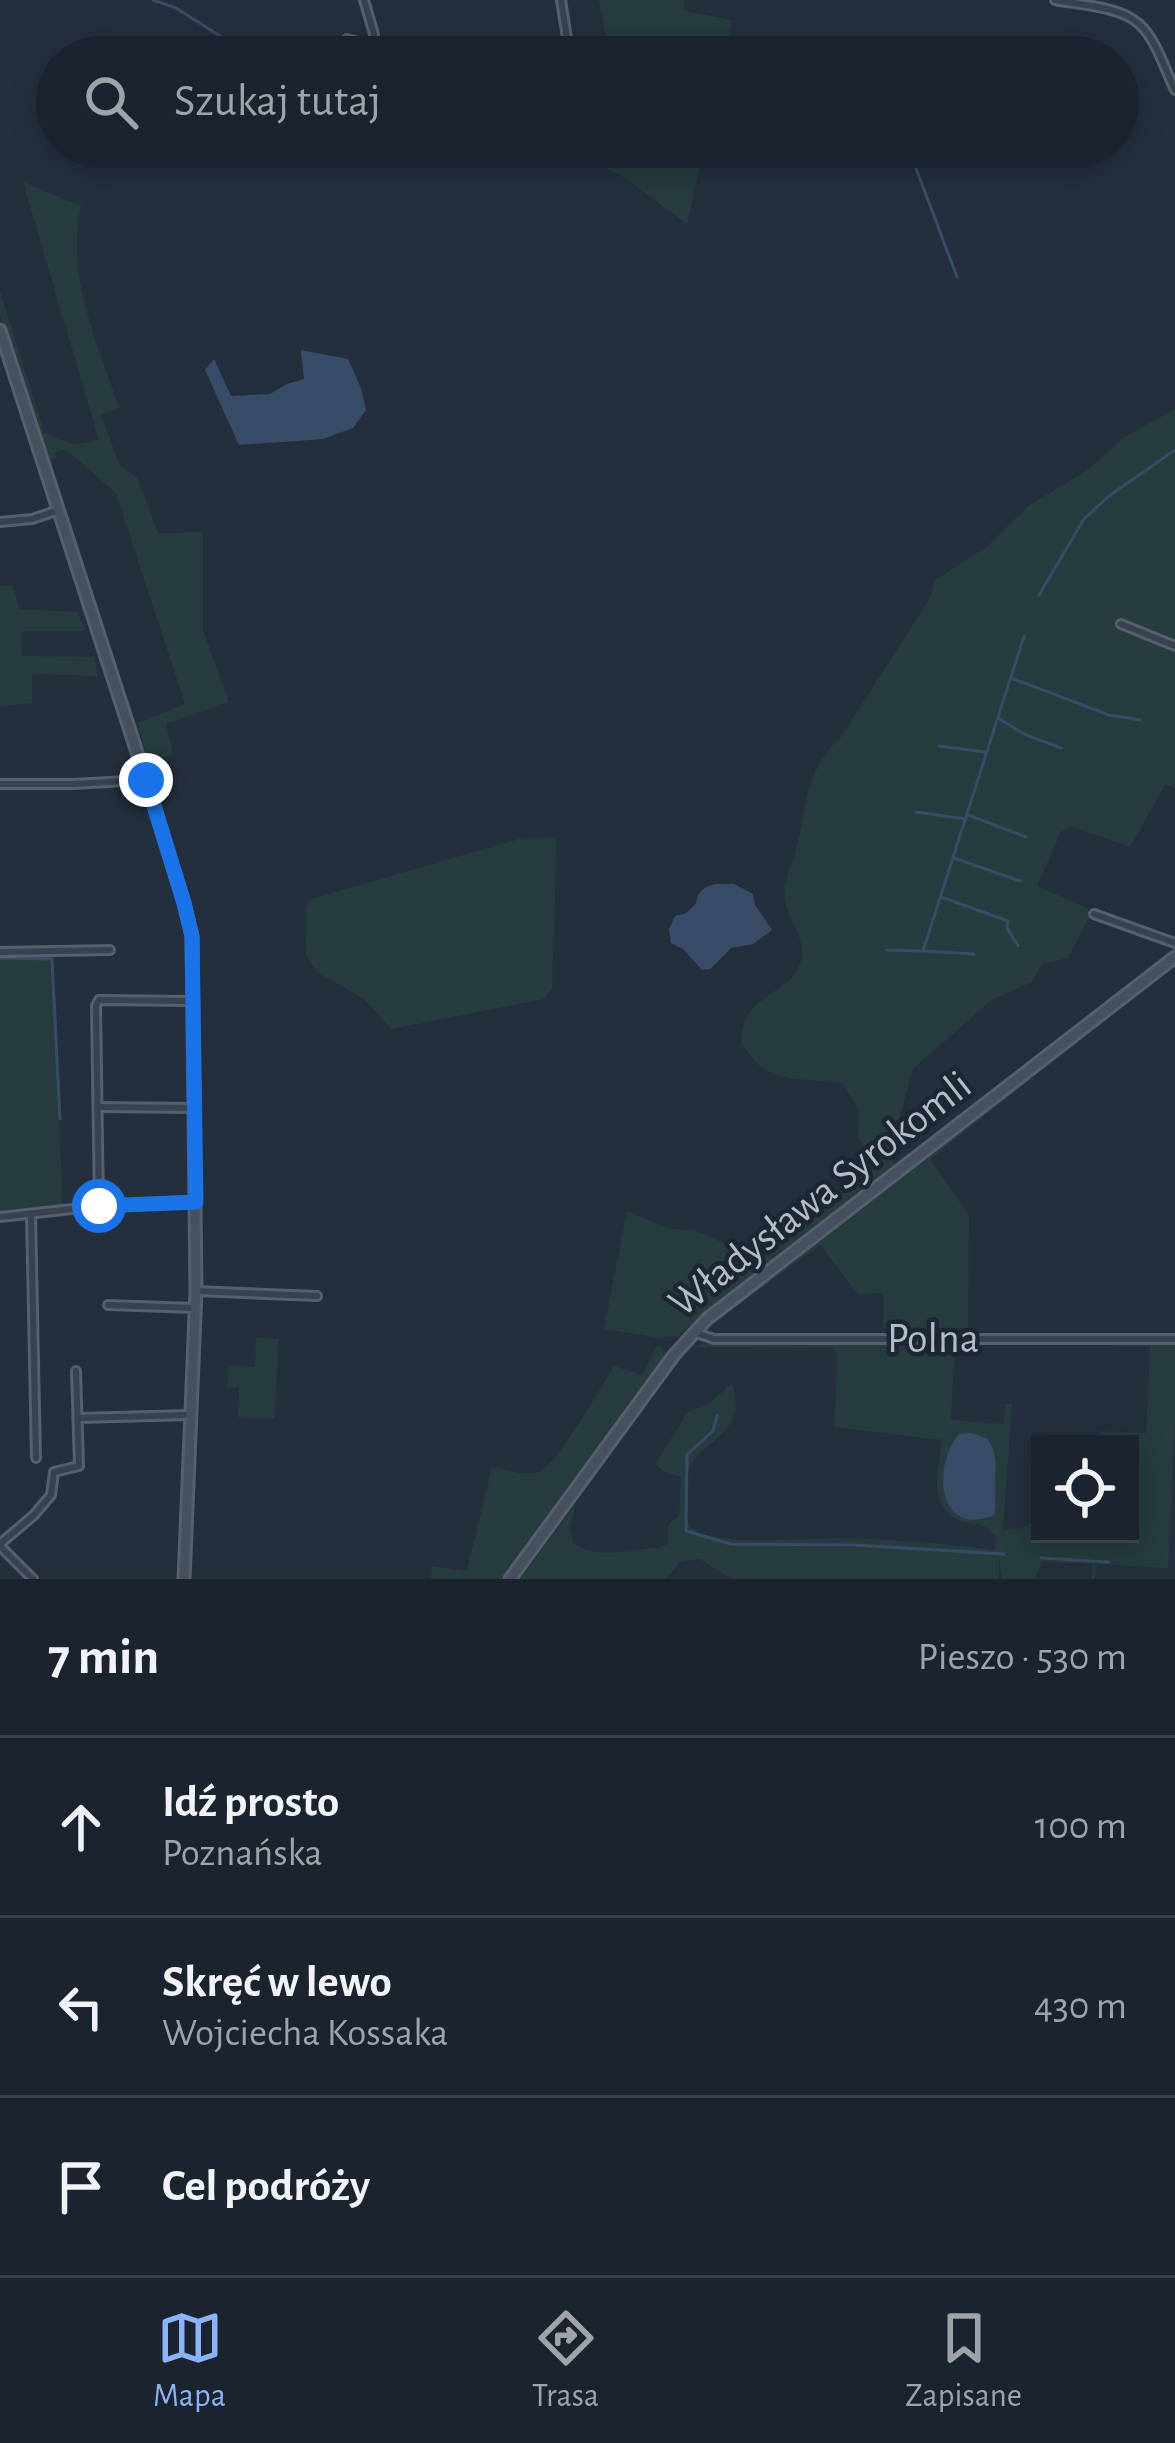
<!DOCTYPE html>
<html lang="pl">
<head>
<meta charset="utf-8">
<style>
  :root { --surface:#1b232e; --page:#242b36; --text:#f1f3f6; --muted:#a0a4aa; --line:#39404a; --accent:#8ab4f8 }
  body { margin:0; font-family:"Alegreya Sans",sans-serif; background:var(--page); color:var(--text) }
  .controls { position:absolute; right:36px; bottom:36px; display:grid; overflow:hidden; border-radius:0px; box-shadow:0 6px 30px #0003 }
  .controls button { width:108px; height:108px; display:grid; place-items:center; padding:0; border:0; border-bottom:3px solid var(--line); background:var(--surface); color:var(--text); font:60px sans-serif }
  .stop { position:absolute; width:36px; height:36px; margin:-27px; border:9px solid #1a73e8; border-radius:50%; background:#fff }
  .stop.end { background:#1a73e8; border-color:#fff; box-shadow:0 3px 12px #0008 }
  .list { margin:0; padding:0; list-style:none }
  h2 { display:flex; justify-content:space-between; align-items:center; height:156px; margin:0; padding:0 48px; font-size:51px }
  h2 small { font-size:39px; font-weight:400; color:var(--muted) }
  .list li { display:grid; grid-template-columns:78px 1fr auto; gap:36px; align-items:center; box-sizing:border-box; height:180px; padding:0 48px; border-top:3px solid var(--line) }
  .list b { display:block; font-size:45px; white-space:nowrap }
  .list p { margin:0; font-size:39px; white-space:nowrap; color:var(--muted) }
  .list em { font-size:39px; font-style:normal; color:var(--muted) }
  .icon { flex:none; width:66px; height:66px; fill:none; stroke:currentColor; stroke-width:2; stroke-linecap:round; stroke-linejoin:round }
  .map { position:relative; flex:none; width:1175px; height:1579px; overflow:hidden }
  .search { position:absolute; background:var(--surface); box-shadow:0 6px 30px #0003; left:36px; right:36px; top:36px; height:132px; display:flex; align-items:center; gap:30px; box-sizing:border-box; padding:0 42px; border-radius:66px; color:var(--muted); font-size:45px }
  .sheet { height:696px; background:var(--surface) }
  nav { display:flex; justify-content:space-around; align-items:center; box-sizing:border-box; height:168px; border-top:3px solid var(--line); background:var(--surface); font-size:33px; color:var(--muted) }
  nav a { display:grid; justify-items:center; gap:6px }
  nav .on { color:var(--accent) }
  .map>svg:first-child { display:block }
</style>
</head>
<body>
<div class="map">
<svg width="1175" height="1579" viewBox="0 0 1175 1579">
  <rect width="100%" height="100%" fill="#242f3e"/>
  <g fill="#263c3f">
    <path d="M599,0H685L684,11L732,20L724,57H613L617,41L606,38Z"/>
    <path d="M590,147H704L687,224L622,176L592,162Z"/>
    <path d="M23,182L81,206C66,276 97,343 119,407L101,415L120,466L137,477L158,533L203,532V630L229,702L166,724L173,754L149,763L137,723L185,704L116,493L70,453L63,450L55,453L56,458L50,460L38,424L30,412L0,316V291L44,432L74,445L99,440Z"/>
    <path d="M1175,409V788L1165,785L1130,847L1070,826L1061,832L1037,886L1087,908L1090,915L1068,958L1042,964L1032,982L993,999L913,1069L889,1154L895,1165L678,1336L661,1338L604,1329L627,1211L670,1229L694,1230L753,1256L876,1162L858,1137L857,1107L842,1083C815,1078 784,1083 761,1067C754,1061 747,1050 741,1043C742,1034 742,1024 747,1016C762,992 799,986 802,955C804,938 789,919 785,902C782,886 789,872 794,857C807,814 803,770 841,737L930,598L934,581L989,545L1027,507L1090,468L1123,438Z"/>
    <path d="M0,586H13L19,609L78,612L85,631H23L22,656L94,657L98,676L32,674V703L0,706Z"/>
    <path d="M557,838L552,989L544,999L391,1029L364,999L317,972L306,955L305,916L308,900L519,839Z"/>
    <path d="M0,958H48L53,964L63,1206L0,1213Z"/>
    <path d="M1088,1031H1092L930,1159L969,1215L968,1328H883V1293L858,1294L820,1245L710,1326Z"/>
    <path d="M256,1338L279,1339L275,1419L238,1417L239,1388L227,1387L228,1366L255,1367Z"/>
    <path d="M1085,1342L1175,1343V1423L1168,1568L1097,1564L1095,1579H1092V1564L1042,1562L1035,1579H1002L999,1558V1579H731L700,1559L681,1561L666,1579H520L575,1505L570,1527L573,1543C595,1560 635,1550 661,1547L667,1544L668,1525L679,1515L681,1477L663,1471L655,1464L688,1412L710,1403L732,1383C750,1440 692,1440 688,1476C687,1490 681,1519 693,1529C716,1548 818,1537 848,1538C898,1540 946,1544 995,1550L996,1537C981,1520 980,1527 961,1521C926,1508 939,1467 942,1440L834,1427L837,1355L833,1348L692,1347L700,1344L955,1343L951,1420L1003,1424L1005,1404H1012L1003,1530L1022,1528L1040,1519V1534H1130V1444H1099L1100,1431L1146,1433L1150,1346L1085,1345Z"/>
    <path d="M658,1345L668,1353L503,1579H431L432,1566L467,1571L492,1467C505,1469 529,1478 541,1471C558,1462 601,1387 614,1366L642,1375Z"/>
  </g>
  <g fill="#394c67">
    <path d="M301,350L348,359L361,388L366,410L353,428L323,439L239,445L205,370L214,359L231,396L270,394L287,384L304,379Z"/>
    <path d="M716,884H734L753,894L755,905L772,930L753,944L731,948L710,969L702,970L683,949L671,943L669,929L675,916L686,913L696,904C698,891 703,887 716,884Z"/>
    <path d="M972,1433L988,1439C997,1455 996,1464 995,1482C994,1494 997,1503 994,1515C937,1539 932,1465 959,1434Z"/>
  </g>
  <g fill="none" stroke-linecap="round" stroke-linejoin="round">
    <g stroke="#394c67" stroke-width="3">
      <path d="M153,0L176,8L253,57"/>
      <path d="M527,147L551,155"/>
      <path d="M908,147L957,277"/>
      <path d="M1039,595L1084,519L1109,496L1175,450"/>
      <path d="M1011,678L1109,715L1140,720"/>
      <path d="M998,718L1024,734L1061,748"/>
      <path d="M939,746L985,752"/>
      <path d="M916,812L966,819"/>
      <path d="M968,815L1026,837"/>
      <path d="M954,858L1020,881"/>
      <path d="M941,897L1008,921L1007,928L1018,946"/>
      <path d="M887,950L922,951"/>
      <path d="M974,954L923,951L1024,636"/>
      <path d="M0,958L52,959L60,1119"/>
      <path d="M717,1416L713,1431L687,1455L686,1531L731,1544L854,1545L1004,1554"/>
      <path d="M1041,1558L1109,1562"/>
    </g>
    <defs>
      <g id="street">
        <path d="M561,0L570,57"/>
        <path d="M1055,0C1080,5 1118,6 1138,23C1156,38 1165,70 1175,90"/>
        <path d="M347,39L369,45L374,43V34L364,0"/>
        <path d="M0,522L32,519L59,510"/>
        <path d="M1121,624L1175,646"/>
        <path d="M0,784H72L146,780"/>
        <path d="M1094,914L1175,943"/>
        <path d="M0,952L110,950"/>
        <path d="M98,1107L195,1108"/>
        <path d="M99,1206L96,1006L99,1000L191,1001"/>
        <path d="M31,1214L36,1458"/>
        <path d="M0,1217L99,1206L194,1202"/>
        <path d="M196,1291L317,1296"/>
        <path d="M108,1305L195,1308"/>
        <path d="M693,1332L714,1339H1175"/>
        <path d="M79,1418L189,1415"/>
        <path d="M0,1544L34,1515L51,1495L54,1472L79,1466L76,1371"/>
        <path d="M0,1546L33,1579"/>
      </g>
      <g id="secondary">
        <path d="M0,330L146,780L184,903L192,936L196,1291L184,1579"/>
        <path d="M510,1579L674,1355L707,1319L1175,957"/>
      </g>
    </defs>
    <use href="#street" stroke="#565f6c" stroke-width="12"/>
    <use href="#secondary" stroke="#565f6c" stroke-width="15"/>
    <use href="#street" stroke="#38414e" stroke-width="6"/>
    <use href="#secondary" stroke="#465061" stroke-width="9"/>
  </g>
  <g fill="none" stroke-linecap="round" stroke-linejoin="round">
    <path stroke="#1a73e8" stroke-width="15" d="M99,1206L196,1202L192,936L184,903L146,780"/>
  </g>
  <g text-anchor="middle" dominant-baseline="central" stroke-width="9" stroke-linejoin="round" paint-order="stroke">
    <g font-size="42" fill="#b4bcc9" stroke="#1d2633">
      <text transform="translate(820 1194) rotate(-38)">Władysława Syrokomli</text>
      <text x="933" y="1339">Polna</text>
    </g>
  </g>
</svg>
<div class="controls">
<button><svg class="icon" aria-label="locate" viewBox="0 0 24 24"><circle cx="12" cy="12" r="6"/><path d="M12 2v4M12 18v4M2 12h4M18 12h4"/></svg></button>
</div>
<div class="stop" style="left:99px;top:1206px"></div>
<div class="stop end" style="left:146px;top:780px"></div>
<div class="search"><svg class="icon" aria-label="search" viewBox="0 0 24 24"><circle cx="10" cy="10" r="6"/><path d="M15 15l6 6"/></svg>Szukaj tutaj</div>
</div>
<section class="sheet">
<h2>7 min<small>Pieszo · 530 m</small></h2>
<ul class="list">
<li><svg class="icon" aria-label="ahead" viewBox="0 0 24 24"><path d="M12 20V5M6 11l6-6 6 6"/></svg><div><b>Idź prosto</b><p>Poznańska</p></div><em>100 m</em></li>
<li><svg class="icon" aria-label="left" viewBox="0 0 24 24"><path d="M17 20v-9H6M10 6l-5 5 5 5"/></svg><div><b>Skręć w lewo</b><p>Wojciecha Kossaka</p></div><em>430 m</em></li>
<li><svg class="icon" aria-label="arrive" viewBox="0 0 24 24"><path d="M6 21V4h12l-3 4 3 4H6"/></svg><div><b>Cel podróży</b></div></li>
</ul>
</section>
<nav>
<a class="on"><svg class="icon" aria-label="map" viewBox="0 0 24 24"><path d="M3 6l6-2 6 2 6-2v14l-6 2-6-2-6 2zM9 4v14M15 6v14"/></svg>Mapa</a>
<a><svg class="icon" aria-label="directions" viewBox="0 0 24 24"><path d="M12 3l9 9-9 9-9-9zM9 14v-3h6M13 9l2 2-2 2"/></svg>Trasa</a>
<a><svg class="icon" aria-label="saved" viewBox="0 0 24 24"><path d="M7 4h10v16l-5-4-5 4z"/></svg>Zapisane</a>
</nav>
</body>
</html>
